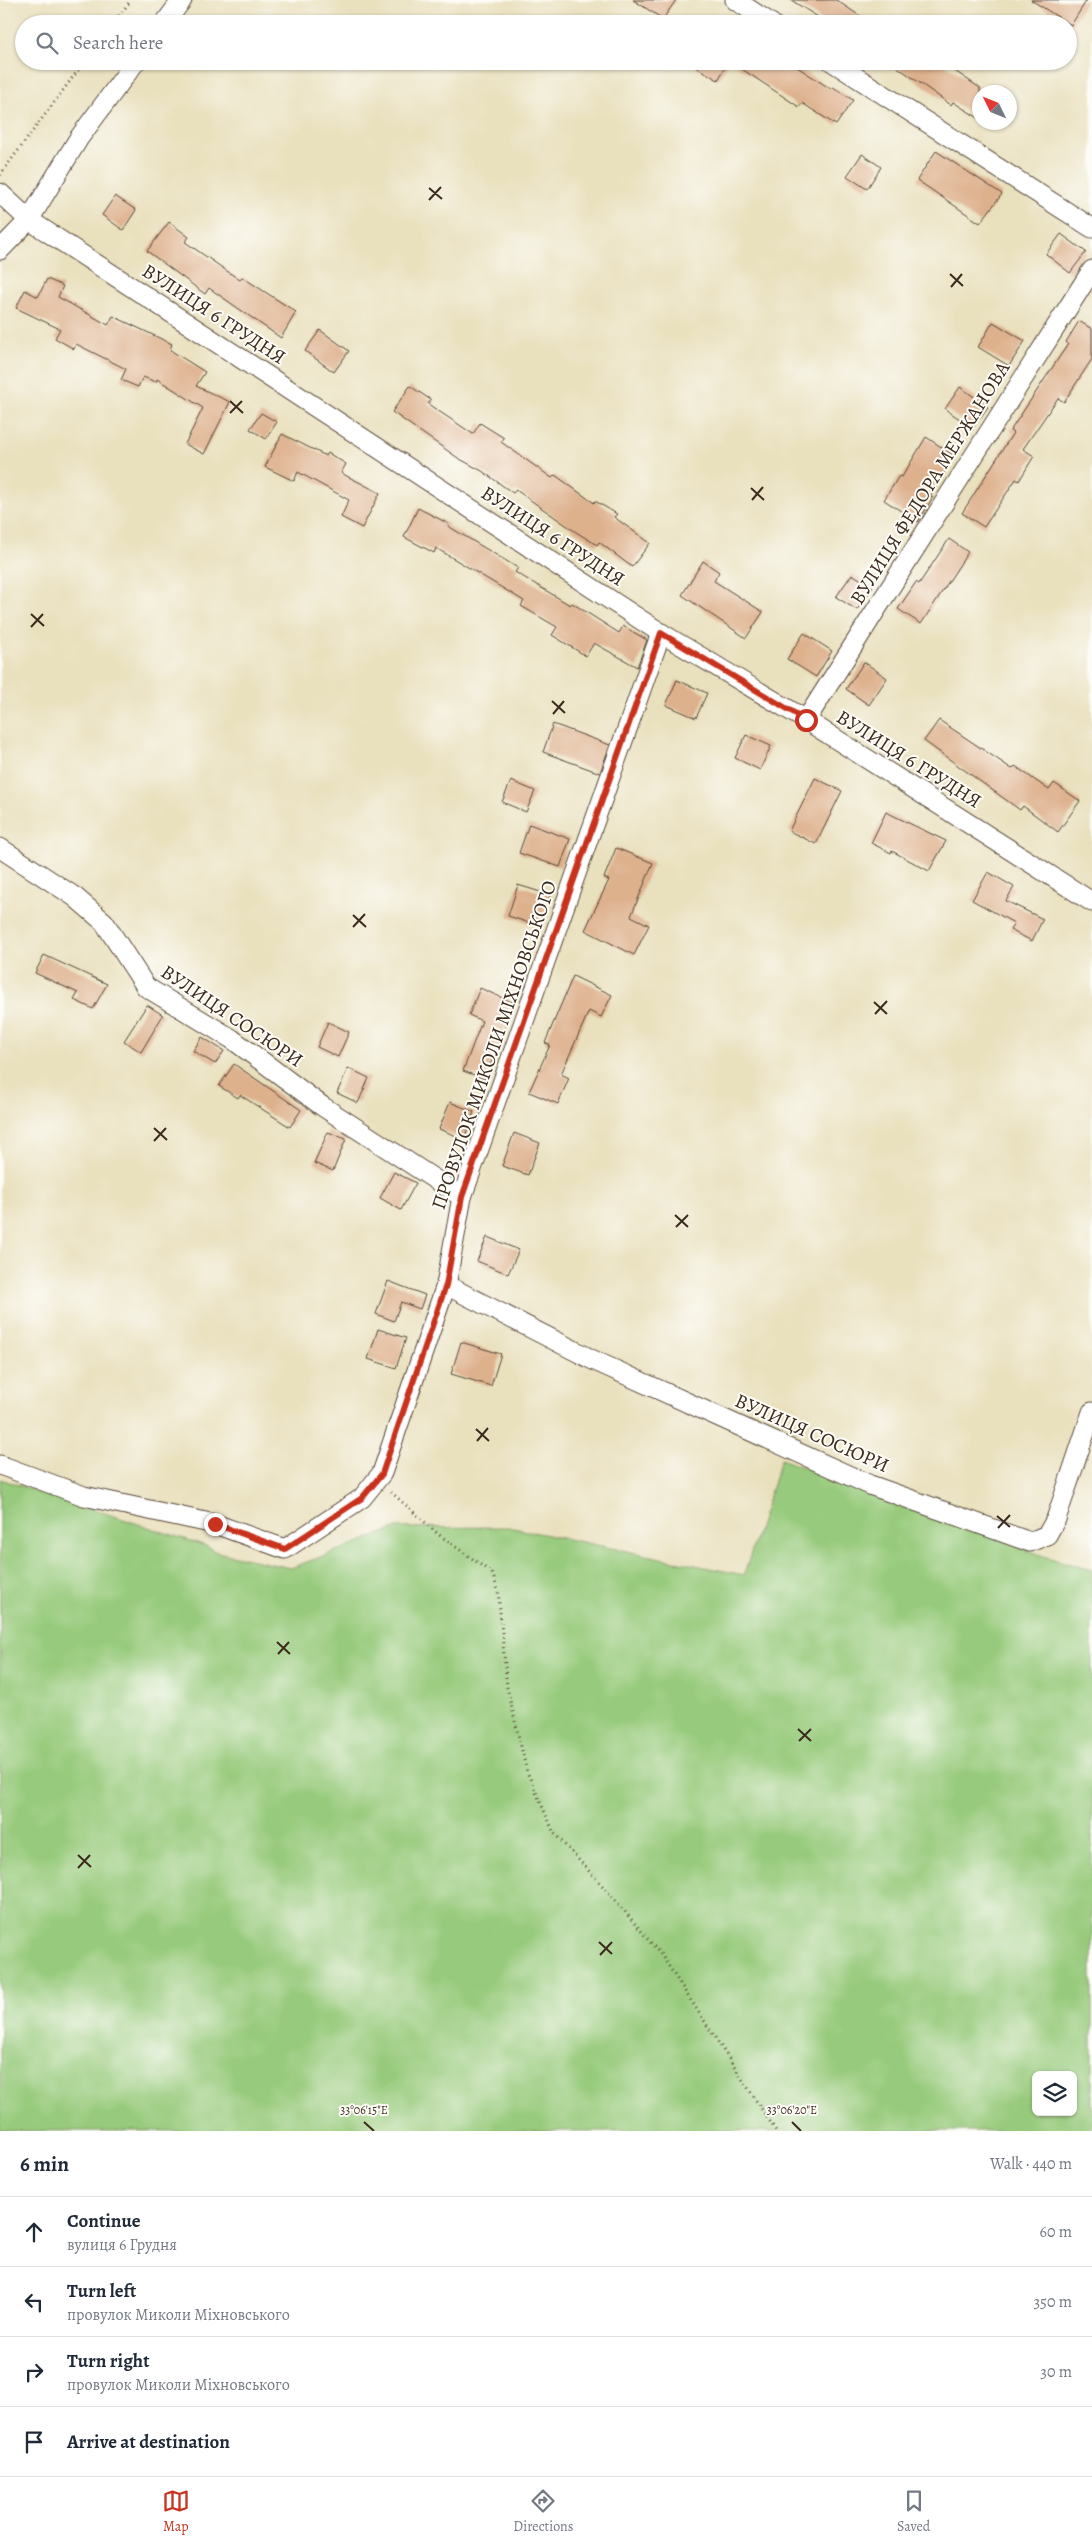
<!DOCTYPE html>
<html lang="en">
<head>
<meta charset="utf-8">
<style>
  :root { --surface:#fff; --page:#f6f6f7; --text:#1f2937; --muted:#747a83; --line:#e0e1e3; --accent:#c8321e }
  body { margin:0; font-family:Alegreya,serif; background:var(--page); color:var(--text) }
  .controls { position:absolute; right:15px; bottom:15px; display:grid; overflow:hidden; border-radius:8px; box-shadow:0 1px 4px #0004 }
  .controls button { width:45px; height:45px; display:grid; place-items:center; padding:0; border:0; border-bottom:1px solid var(--line); background:var(--surface); color:var(--text); font:25px sans-serif }
  .compass { position:absolute; left:972px; top:85px; width:45px; height:45px; border-radius:50%; background:var(--surface); box-shadow:0 1px 4px #0004; rotate:313deg }
  .stop { position:absolute; width:15px; height:15px; margin:-11px; border:4px solid #c8321e; border-radius:50%; background:#fff }
  .stop.end { background:#c8321e; border-color:#fff; box-shadow:0 1px 5px #0008 }
  .list { margin:0; padding:0; list-style:none }
  h2 { display:flex; justify-content:space-between; align-items:center; height:65px; margin:0; padding:0 20px; font-size:21px }
  h2 small { font-size:16px; font-weight:400; color:var(--muted) }
  .list li { display:grid; grid-template-columns:32px 1fr auto; gap:15px; align-items:center; box-sizing:border-box; height:70px; padding:0 20px; border-top:1px solid var(--line) }
  .list b { display:block; font-size:19px; white-space:nowrap }
  .list p { margin:0; font-size:16px; white-space:nowrap; color:var(--muted) }
  .list em { font-size:16px; font-style:normal; color:var(--muted) }
  .icon { flex:none; width:28px; height:28px; fill:none; stroke:currentColor; stroke-width:2; stroke-linecap:round; stroke-linejoin:round }
  .map { position:relative; flex:none; width:1092px; height:2131px; overflow:hidden }
  .search { position:absolute; background:var(--surface); box-shadow:0 1px 4px #0004; left:15px; right:15px; top:15px; height:55px; display:flex; align-items:center; gap:12px; box-sizing:border-box; padding:0 18px; border-radius:28px; color:var(--muted); font-size:19px }
  .sheet { height:345px; background:var(--surface) }
  nav { display:flex; justify-content:space-around; align-items:center; box-sizing:border-box; height:70px; border-top:1px solid var(--line); background:var(--surface); font-size:14px; color:var(--muted) }
  nav a { display:grid; justify-items:center; gap:2px }
  nav .on { color:var(--accent) }
  .map>svg:first-child { display:block }
</style>
</head>
<body>
<div class="map">
<svg width="1092" height="2131" viewBox="0 0 1092 2131">
  <rect width="100%" height="100%" fill="#fdfcf7"/>
  <filter id="ink" filterUnits="userSpaceOnUse"><feTurbulence type="fractalNoise" baseFrequency=".02" numOctaves="2"/><feDisplacementMap in="SourceGraphic" scale="10" xChannelSelector="R" yChannelSelector="G"/><feConvolveMatrix kernelMatrix="1 2 1 2 8 2 1 2 1" color-interpolation-filters="sRGB"/></filter>
  <filter id="wash" filterUnits="userSpaceOnUse"><feTurbulence type="fractalNoise" baseFrequency=".0096" numOctaves="4" result="noise"/><feDisplacementMap in="SourceGraphic" scale="20" xChannelSelector="R" yChannelSelector="G"/><feGaussianBlur stdDeviation="1.12" result="paint"/><feColorMatrix in="noise" values="0 0 0 0 0 0 0 0 0 0 0 0 0 0 0 0 0 1.4 0 .05"/><feComposite in="paint" operator="in"/></filter>
  <g filter="url(#wash)">
    <rect width="100%" height="100%" fill="#e9e0bd"/>
    <path fill="#97ca7b" stroke="#697a4c" fill-rule="evenodd" d="M781,1459L1046,1557L1092,1570V2131H0V1479L206,1546L216,1552L291,1568L397,1528L508,1527L744,1575ZM1036,2075H1073V2112H1036Z"/>
    <g id="blocks">
      <g fill="#deb18d">
        <path d="M633,0H676L663,19Z"/>
        <path d="M791,0H836L872,24H829Z"/>
        <path d="M1031,0H1087L1071,25Z"/>
        <path d="M686,61H729L718,80Z"/>
        <path d="M730,61H788L831,89L833,87L853,100L836,125L802,103L799,107Z"/>
        <path d="M889,61H940L980,88V119L953,102L951,105Z"/>
        <path d="M936,151L1002,194L980,223L917,180Z"/>
        <path d="M862,154L881,167L867,189L847,176Z"/>
        <path d="M115,196L136,210L123,230L102,215Z"/>
        <path d="M169,222L189,237L185,242L240,280L242,277L296,312L281,338L209,288L205,294L147,251Z"/>
        <path d="M1061,234L1086,252L1070,273L1046,254Z"/>
        <path d="M47,279L63,286L58,297L108,325L113,316L172,344L170,350L205,372L196,386L230,402L204,454L185,444L203,408L157,379L156,382L143,377L138,387L121,380L126,369L76,344L74,349L55,338L60,329L16,308L25,290L38,297Z"/>
        <path d="M1079,321L1092,329V359L1064,402L1058,398L1023,449L1034,456L1019,481L1016,479L984,527L962,513L1013,433L1010,431L1068,344L1066,342Z"/>
        <path d="M993,322L1025,341L1009,366L978,347Z"/>
        <path d="M320,330L349,351L334,372L305,351Z"/>
        <path d="M410,386L431,400L428,404L473,434L480,423L504,438L501,442L552,478L555,475L594,503L595,501L617,514L614,517L650,543L632,567L599,542L597,545L576,532L516,490L513,493L482,471L458,458L392,412Z"/>
        <path d="M960,387L988,407L973,428L945,409Z"/>
        <path d="M261,413L277,422L266,439L250,429Z"/>
        <path d="M282,434L326,456L328,453L346,464L341,473L380,493L362,528L341,517L349,500L298,472L294,481L265,467Z"/>
        <path d="M926,437L955,456L930,496L933,497L918,522L884,500L899,476L902,477Z"/>
        <path d="M418,508L449,524L448,526L518,568L515,572L570,605L572,603L619,633L623,626L647,640L637,667L594,643L586,656L552,635L557,627L521,606L524,601L436,548L434,553L404,537Z"/>
        <path d="M949,539L968,552L921,624L898,609L916,582L919,584Z"/>
        <path d="M703,561L719,572L714,581L763,612L746,638L682,595Z"/>
        <path d="M852,574L873,587L857,610L836,597Z"/>
        <path d="M804,633L832,651L816,677L787,659Z"/>
        <path d="M864,662L887,678L869,705L846,689Z"/>
        <path d="M677,680L707,693L696,718L666,705Z"/>
        <path d="M939,720L1012,769L1015,766L1049,790L1054,783L1080,801L1058,832L1023,806L1020,810L924,741Z"/>
        <path d="M553,724L610,745L600,773L543,752Z"/>
        <path d="M746,735L771,746L760,770L735,758Z"/>
        <path d="M815,778L842,791L816,844L789,831Z"/>
        <path d="M511,781L535,791L526,812L502,802Z"/>
        <path d="M886,812L946,841L929,871L892,851L891,853L871,843Z"/>
        <path d="M529,824L570,839L560,867L519,853Z"/>
        <path d="M616,848L653,863L631,916L649,925L634,955L585,930L609,880L604,878Z"/>
        <path d="M988,872L1014,887L1006,901L1043,919L1032,941L1010,930L1014,923L972,900Z"/>
        <path d="M518,885L550,895L539,926L508,916Z"/>
        <path d="M44,955L107,984L93,1009L74,1000L78,993L35,973Z"/>
        <path d="M573,976L612,995L601,1017L589,1011L561,1074L569,1078L558,1104L529,1092L550,1045L545,1043Z"/>
        <path d="M480,988L514,1003L485,1079L463,1071L482,1021L469,1015Z"/>
        <path d="M147,1005L163,1015L141,1052L124,1041Z"/>
        <path d="M328,1022L349,1032L338,1057L317,1047Z"/>
        <path d="M202,1037L224,1051L215,1064L193,1051Z"/>
        <path d="M234,1064L301,1110L290,1127L240,1095L238,1098L219,1086Z"/>
        <path d="M348,1068L369,1078L358,1103L337,1093Z"/>
        <path d="M450,1102L474,1112L464,1139L439,1129Z"/>
        <path d="M328,1132L346,1139L333,1171L314,1163Z"/>
        <path d="M514,1133L540,1143L528,1175L502,1166Z"/>
        <path d="M394,1172L416,1183L401,1210L380,1198Z"/>
        <path d="M487,1237L519,1250L508,1274L477,1261Z"/>
        <path d="M388,1281L425,1295L420,1309L401,1302L394,1321L376,1314Z"/>
        <path d="M378,1329L406,1338L396,1368L368,1359Z"/>
        <path d="M461,1342L501,1354L491,1386L451,1374Z"/>
      </g>
    </g>
  </g>
  <g filter="url(#ink)">
    <use href="#blocks" fill-opacity="0" stroke="#554536" stroke-width="1"/>
    <g fill="none" stroke-linecap="round" stroke-linejoin="round">
      <defs>
        <g id="minor">
          <path d="M735,0L772,24"/>
          <path d="M164,24L182,0"/>
          <path d="M831,61L1092,228"/>
          <path d="M0,193L29,220L661,633L806,720L1092,902"/>
          <path d="M0,250L29,220L79,138L136,61"/>
          <path d="M806,720L1092,270"/>
          <path d="M0,848L75,897L104,922L146,987L232,1039L322,1106L462,1197"/>
          <path d="M446,1285L593,1360L870,1485L1030,1542L1047,1535L1056,1519L1092,1412"/>
          <path d="M0,1465L84,1496L215,1524L285,1549L362,1498L382,1473L446,1285L462,1197L661,633"/>
        </g>
      </defs>
      <use href="#minor" stroke="#554536" stroke-width="21"/>
      <g stroke="#554536" stroke-width="3" stroke-dasharray="1 4" stroke-linecap="butt">
        <path d="M113,24L131,0"/>
        <path d="M0,175L85,61"/>
        <path d="M391,1492L438,1534L492,1573L498,1590L507,1687L527,1772L554,1833L611,1895L662,1956L776,2131"/>
      </g>
      <use href="#minor" stroke="#fff" stroke-width="19"/>
    </g>
  </g>
  <g fill="none" stroke-linecap="round" stroke-linejoin="round" filter="url(#ink)">
    <path stroke="#c8321e" stroke-width="6" d="M215,1524L285,1549L362,1498L382,1474L446,1285L462,1197L661,633L806,720"/>
  </g>
  <path fill="none" stroke="#3b2a1e" stroke-width="2" d="M429,188L442,199M429,200L441,187M950,274L963,286M951,287L962,274M230,401L243,413M230,413L242,401M751,488L764,500M752,500L763,487M31,614L44,626M31,627L43,614M552,701L565,713M553,714L564,701M353,915L366,927M353,927L365,914M874,1002L887,1014M875,1014L887,1001M154,1128L167,1140M154,1141L166,1128M675,1215L688,1227M676,1227L688,1215M476,1429L489,1441M477,1441L488,1428M997,1516L1010,1527M998,1528L1010,1515M277,1642L290,1654M278,1654L289,1642M798,1729L811,1741M799,1741L811,1729M78,1855L91,1867M78,1868L90,1855M599,1942L612,1954M600,1955L612,1942M364,2122L374,2131M792,2122L801,2131"/>
  <g text-anchor="middle" dominant-baseline="central" stroke-width="4" stroke-linejoin="round" paint-order="stroke">
    <g font-size="20" fill="#3b2a1e" stroke="#fdfcf7">
      <text transform="translate(214 314) rotate(33)">ВУЛИЦЯ 6 ГРУДНЯ</text>
      <text transform="translate(930 483) rotate(-58)">ВУЛИЦЯ ФЕДОРА МЕРЖАНОВА</text>
      <text transform="translate(553 536) rotate(33)">ВУЛИЦЯ 6 ГРУДНЯ</text>
      <text transform="translate(909 759) rotate(32)">ВУЛИЦЯ 6 ГРУДНЯ</text>
      <text transform="translate(232 1016) rotate(34)">ВУЛИЦЯ СОСЮРИ</text>
      <text transform="translate(494 1045) rotate(-71)">ПРОВУЛОК МИКОЛИ МІХНОВСЬКОГО</text>
      <text transform="translate(812 1433) rotate(24)">ВУЛИЦЯ СОСЮРИ</text>
    </g>
  </g>
  <g font-size="12" text-anchor="middle" fill="#3b2a1e" stroke="#fdfcf7" stroke-width="4" stroke-linejoin="round" paint-order="stroke">
    <text x="364" y="2114">33°06'15"E</text>
    <text x="792" y="2114">33°06'20"E</text>
  </g>
</svg>
<div class="controls">
<button><svg class="icon" aria-label="layers" viewBox="0 0 24 24"><path d="M12 4l9 5-9 5-9-5zM3 14l9 5 9-5"/></svg></button>
</div>
<svg class="compass" viewBox="-18 -18 36 36"><path d="M0-13l5 13h-10z" fill="#e53935"/><path d="M0 13l5-13h-10z" fill="#747a83"/></svg>
<div class="stop" style="left:806px;top:720px"></div>
<div class="stop end" style="left:215px;top:1524px"></div>
<div class="search"><svg class="icon" aria-label="search" viewBox="0 0 24 24"><circle cx="10" cy="10" r="6"/><path d="M15 15l6 6"/></svg>Search here</div>
</div>
<section class="sheet">
<h2>6 min<small>Walk · 440 m</small></h2>
<ul class="list">
<li><svg class="icon" aria-label="ahead" viewBox="0 0 24 24"><path d="M12 20V5M6 11l6-6 6 6"/></svg><div><b>Continue</b><p>вулиця 6 Грудня</p></div><em>60 m</em></li>
<li><svg class="icon" aria-label="left" viewBox="0 0 24 24"><path d="M17 20v-9H6M10 6l-5 5 5 5"/></svg><div><b>Turn left</b><p>провулок Миколи Міхновського</p></div><em>350 m</em></li>
<li><svg class="icon" aria-label="right" viewBox="0 0 24 24"><path d="M7 20v-9h11M14 6l5 5-5 5"/></svg><div><b>Turn right</b><p>провулок Миколи Міхновського</p></div><em>30 m</em></li>
<li><svg class="icon" aria-label="arrive" viewBox="0 0 24 24"><path d="M6 21V4h12l-3 4 3 4H6"/></svg><div><b>Arrive at destination</b></div></li>
</ul>
</section>
<nav>
<a class="on"><svg class="icon" aria-label="map" viewBox="0 0 24 24"><path d="M3 6l6-2 6 2 6-2v14l-6 2-6-2-6 2zM9 4v14M15 6v14"/></svg>Map</a>
<a><svg class="icon" aria-label="directions" viewBox="0 0 24 24"><path d="M12 3l9 9-9 9-9-9zM9 14v-3h6M13 9l2 2-2 2"/></svg>Directions</a>
<a><svg class="icon" aria-label="saved" viewBox="0 0 24 24"><path d="M7 4h10v16l-5-4-5 4z"/></svg>Saved</a>
</nav>
</body>
</html>
